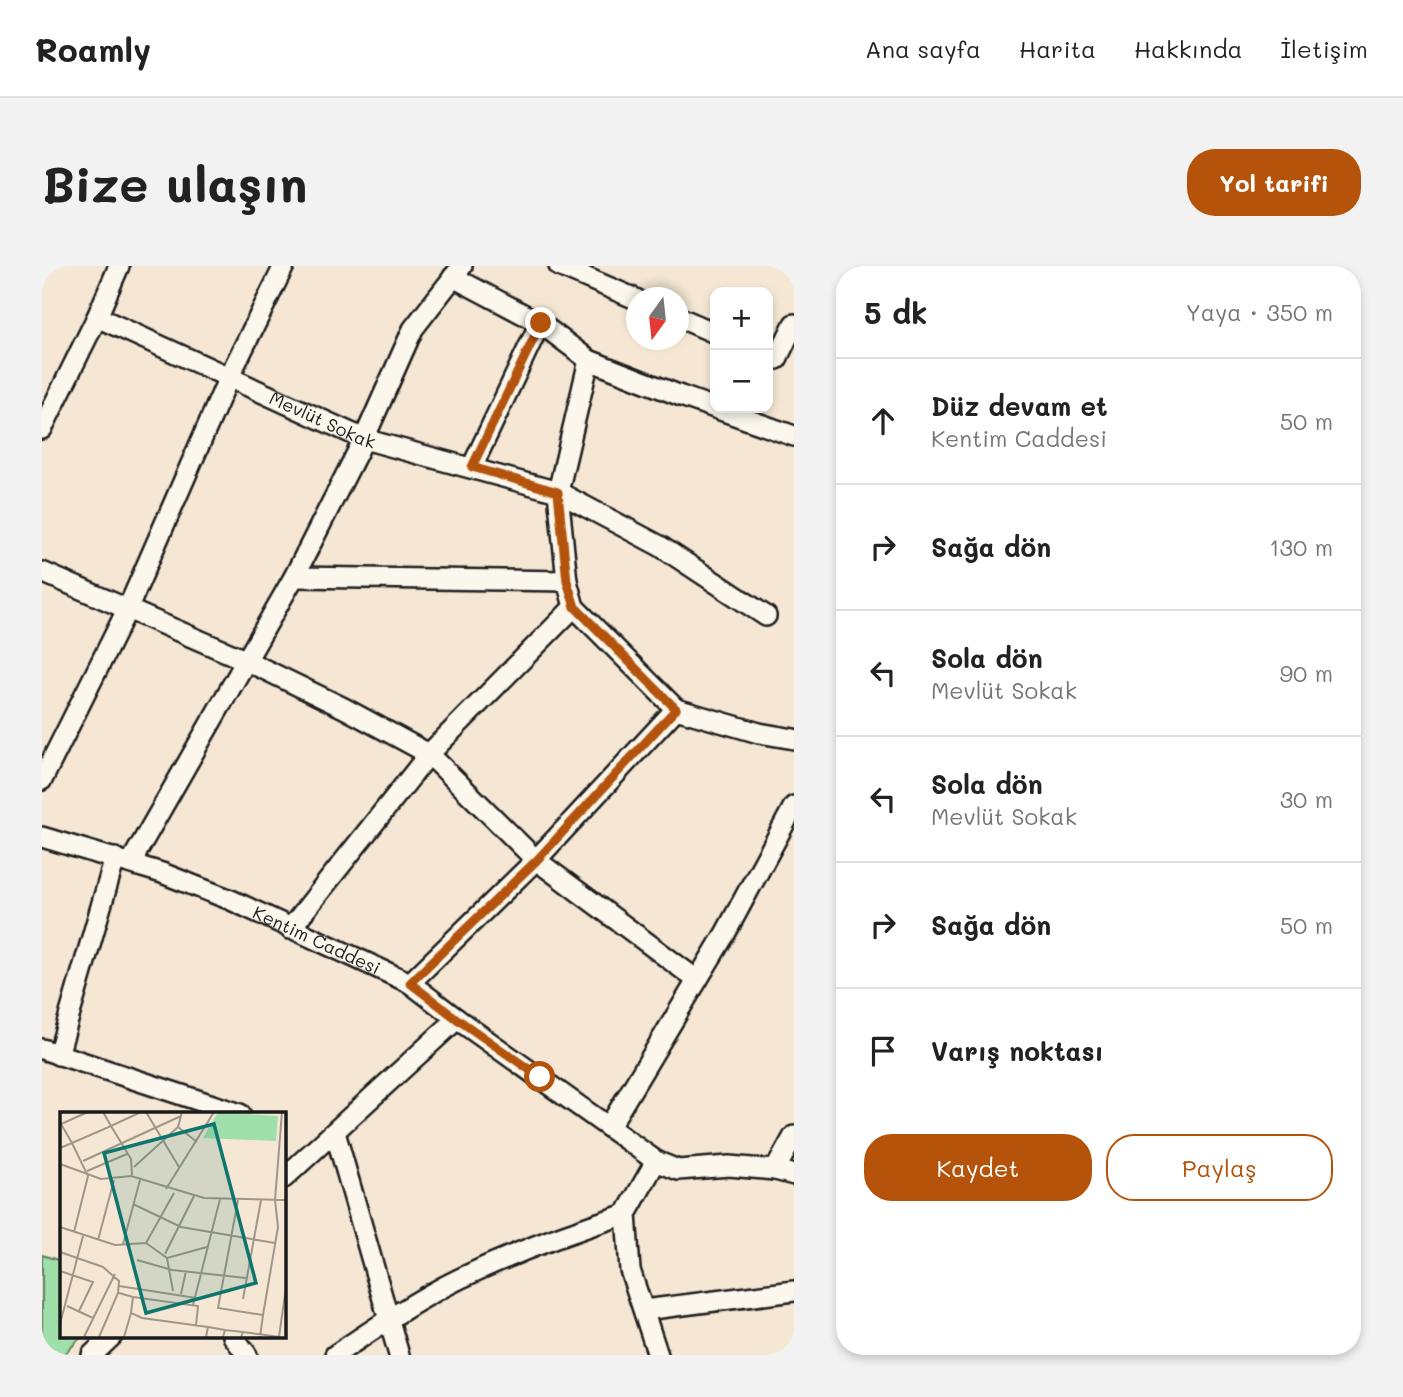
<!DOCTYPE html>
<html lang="tr">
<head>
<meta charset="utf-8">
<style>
  :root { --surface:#fff; --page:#f2f2f2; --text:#222; --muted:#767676; --line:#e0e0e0; --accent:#b45309 }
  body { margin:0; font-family:Mali,sans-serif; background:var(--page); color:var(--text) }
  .controls { position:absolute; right:21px; top:21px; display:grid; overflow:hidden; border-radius:14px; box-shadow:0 4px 10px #0003 }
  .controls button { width:63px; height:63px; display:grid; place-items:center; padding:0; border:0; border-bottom:2px solid var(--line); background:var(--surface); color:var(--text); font:35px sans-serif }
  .compass { position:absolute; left:584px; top:21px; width:63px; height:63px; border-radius:50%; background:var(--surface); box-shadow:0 4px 10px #0003; rotate:195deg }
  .stop { position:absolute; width:21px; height:21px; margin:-16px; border:5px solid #b45309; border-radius:50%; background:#fff }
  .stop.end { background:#b45309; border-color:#fff; box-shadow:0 2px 7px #0008 }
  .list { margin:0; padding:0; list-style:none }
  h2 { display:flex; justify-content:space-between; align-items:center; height:91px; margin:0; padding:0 28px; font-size:30px }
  h2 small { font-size:23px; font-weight:400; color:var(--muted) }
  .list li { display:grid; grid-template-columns:46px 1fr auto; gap:21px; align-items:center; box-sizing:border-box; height:126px; padding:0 28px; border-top:2px solid var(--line) }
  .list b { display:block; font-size:26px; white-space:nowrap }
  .list p { margin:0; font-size:23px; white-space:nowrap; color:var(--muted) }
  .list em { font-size:23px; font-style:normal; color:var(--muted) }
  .actions { display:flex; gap:14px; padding:21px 28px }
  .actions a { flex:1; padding:16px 0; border:2px solid var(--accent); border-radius:28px; text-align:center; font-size:24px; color:var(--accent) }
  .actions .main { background:var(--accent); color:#fff }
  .icon { flex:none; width:38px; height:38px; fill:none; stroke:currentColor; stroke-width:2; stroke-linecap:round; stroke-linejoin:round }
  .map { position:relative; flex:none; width:752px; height:1089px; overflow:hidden; border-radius:28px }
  header { display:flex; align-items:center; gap:42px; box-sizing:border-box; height:98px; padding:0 35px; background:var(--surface); border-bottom:2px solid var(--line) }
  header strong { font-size:33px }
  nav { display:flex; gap:38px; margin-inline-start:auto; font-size:24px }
  .intro { display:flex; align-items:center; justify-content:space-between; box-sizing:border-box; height:168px; padding:0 42px }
  h1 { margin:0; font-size:49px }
  .button { padding:18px 32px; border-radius:28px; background:var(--accent); color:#fff; font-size:24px; font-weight:700 }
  main { display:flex; gap:42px; padding:0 42px }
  aside { flex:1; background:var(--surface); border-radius:28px; box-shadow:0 4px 10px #0003 }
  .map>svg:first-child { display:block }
</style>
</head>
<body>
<header>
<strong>Roamly</strong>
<nav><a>Ana sayfa</a><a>Harita</a><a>Hakkında</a><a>İletişim</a></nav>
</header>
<div class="intro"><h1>Bize ulaşın</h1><a class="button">Yol tarifi</a></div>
<main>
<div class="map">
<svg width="752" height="1089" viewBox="0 0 752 1089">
  <rect width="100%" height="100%" fill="#f6e7d4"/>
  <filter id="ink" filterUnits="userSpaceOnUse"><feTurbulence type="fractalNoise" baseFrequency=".0143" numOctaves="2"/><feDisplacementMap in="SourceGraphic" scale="14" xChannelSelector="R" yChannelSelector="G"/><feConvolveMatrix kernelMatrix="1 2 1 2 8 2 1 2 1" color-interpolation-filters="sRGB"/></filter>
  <g filter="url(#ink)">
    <path fill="#9fdfa9" stroke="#5e7e62" stroke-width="2" d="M0,989L19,995V1070H40L22,1089H0Z"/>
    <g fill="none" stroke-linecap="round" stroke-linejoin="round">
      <defs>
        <g id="minor">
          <path d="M517,0L594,33"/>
          <path d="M411,11L498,57L547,94L639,130L752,170"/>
          <path id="s1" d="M55,51L322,173L516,226L618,280L724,350"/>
          <path d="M636,51L673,67"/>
          <path d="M735,93L752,58"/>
          <path d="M547,94L516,226L525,315L532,341L634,443L717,467L752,473"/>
          <path d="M0,163L55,51L77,0"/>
          <path d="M430,201L498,57"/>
          <path d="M0,306L203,394L302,442L387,488L494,594L655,714"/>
          <path d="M252,311L525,315"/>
          <path d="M0,514L86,342L187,111L242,0"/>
          <path id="s2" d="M0,571L120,607L189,634L368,717L415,753L614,895L636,904L687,900L733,904L752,909"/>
          <path d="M89,596L252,311L322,173L371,63L420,0"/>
          <path d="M248,663L387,488L532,341"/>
          <path d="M368,717L494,594L634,443"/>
          <path d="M0,783L198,848"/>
          <path d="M16,789L73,592"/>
          <path d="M567,861L683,668L752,540"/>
          <path d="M293,866L357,1089"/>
          <path d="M614,895L584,948L588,1004L616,1089"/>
          <path d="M733,904L752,870"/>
          <path d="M242,912L415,753"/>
          <path d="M602,1044L752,1025"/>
          <path d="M191,1070L205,1089"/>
          <path d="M50,1089L70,1070"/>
          <path d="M293,1089C333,1062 374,1034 417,1013C471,987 527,966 584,948"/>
        </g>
      </defs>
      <use href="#minor" stroke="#1c1c1c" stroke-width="24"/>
      <use href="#minor" stroke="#fbf7ec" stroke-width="19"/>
    </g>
  </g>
  <g fill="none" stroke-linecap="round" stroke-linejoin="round" filter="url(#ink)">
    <path stroke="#b45309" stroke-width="9" d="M498,811L415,753L368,717L495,594L634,443L533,341L525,315L516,226L430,201L499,57"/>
  </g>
  <g text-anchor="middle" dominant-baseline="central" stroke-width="7" stroke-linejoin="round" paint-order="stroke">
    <g font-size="18" fill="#1c1c1c" stroke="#fbf7ec">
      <text stroke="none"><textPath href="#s1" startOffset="248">Mevlüt Sokak</textPath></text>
      <text stroke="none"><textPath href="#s2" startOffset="294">Kentim Caddesi</textPath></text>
    </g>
  </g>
  <g transform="translate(18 846)">
    <rect width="226" height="226" fill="#f6e7d4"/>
    <path d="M158,0L218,4L216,29L143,26Z" fill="#9fdfa9"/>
    <path fill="none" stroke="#9f968a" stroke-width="2" d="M43,0L51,14L81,0M86,0L119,55M1,12L12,31L51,14L71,47L72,63M1,12L28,0M118,15L137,30M0,36L12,31L28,64L14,120M23,49L121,4M0,52L41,67L71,64L144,86L226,88M74,55L118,15L122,0M27,59L67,42M106,77L154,0M178,88L158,196L203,203L200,225M73,92L121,115L215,131M0,115L55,133L86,131L107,146L113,179M38,128L54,68M86,131L114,81M63,132L80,68M0,140L43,155L59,169L58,181L39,225M105,142L134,84M107,146L147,135M77,148L112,158L186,166M0,159L33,170L19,199M59,174L136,186M59,181L73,185L71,201L82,206L148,215M121,182L126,159M73,185L138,194L136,214M183,187L201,88M133,193L160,87M7,194L33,206M203,203L218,115L215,88L222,0M0,212L23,124M24,225L55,162M64,225L71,201M146,225L148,215L165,218M163,225L165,218L183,220M181,225L183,220L220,225M219,225L226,175"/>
    <path fill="#0f766e" fill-opacity="0.15" stroke="#0f766e" stroke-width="3.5" d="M154,12L196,171L86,201L44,41Z"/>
    <rect width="226" height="226" fill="none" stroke="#1c1c1c" stroke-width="3.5"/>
  </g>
</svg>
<div class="controls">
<button>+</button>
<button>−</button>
</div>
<svg class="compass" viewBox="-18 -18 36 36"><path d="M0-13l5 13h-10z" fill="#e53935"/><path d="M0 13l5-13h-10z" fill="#767676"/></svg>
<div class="stop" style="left:498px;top:811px"></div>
<div class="stop end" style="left:499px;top:57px"></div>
</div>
<aside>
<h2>5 dk<small>Yaya · 350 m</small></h2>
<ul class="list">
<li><svg class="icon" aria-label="ahead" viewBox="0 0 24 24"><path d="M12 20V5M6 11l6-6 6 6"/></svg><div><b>Düz devam et</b><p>Kentim Caddesi</p></div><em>50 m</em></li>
<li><svg class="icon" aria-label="right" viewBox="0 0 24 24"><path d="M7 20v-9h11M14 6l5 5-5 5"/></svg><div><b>Sağa dön</b></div><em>130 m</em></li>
<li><svg class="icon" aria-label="left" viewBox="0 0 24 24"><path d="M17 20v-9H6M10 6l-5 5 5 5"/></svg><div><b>Sola dön</b><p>Mevlüt Sokak</p></div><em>90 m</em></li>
<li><svg class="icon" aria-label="left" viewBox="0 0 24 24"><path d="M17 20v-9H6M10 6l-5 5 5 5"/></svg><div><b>Sola dön</b><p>Mevlüt Sokak</p></div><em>30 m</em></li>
<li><svg class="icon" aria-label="right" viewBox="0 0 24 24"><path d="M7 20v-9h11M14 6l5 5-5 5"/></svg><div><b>Sağa dön</b></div><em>50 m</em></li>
<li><svg class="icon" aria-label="arrive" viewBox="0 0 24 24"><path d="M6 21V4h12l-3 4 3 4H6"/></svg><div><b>Varış noktası</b></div></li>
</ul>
<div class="actions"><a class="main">Kaydet</a><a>Paylaş</a></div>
</aside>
</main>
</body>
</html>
